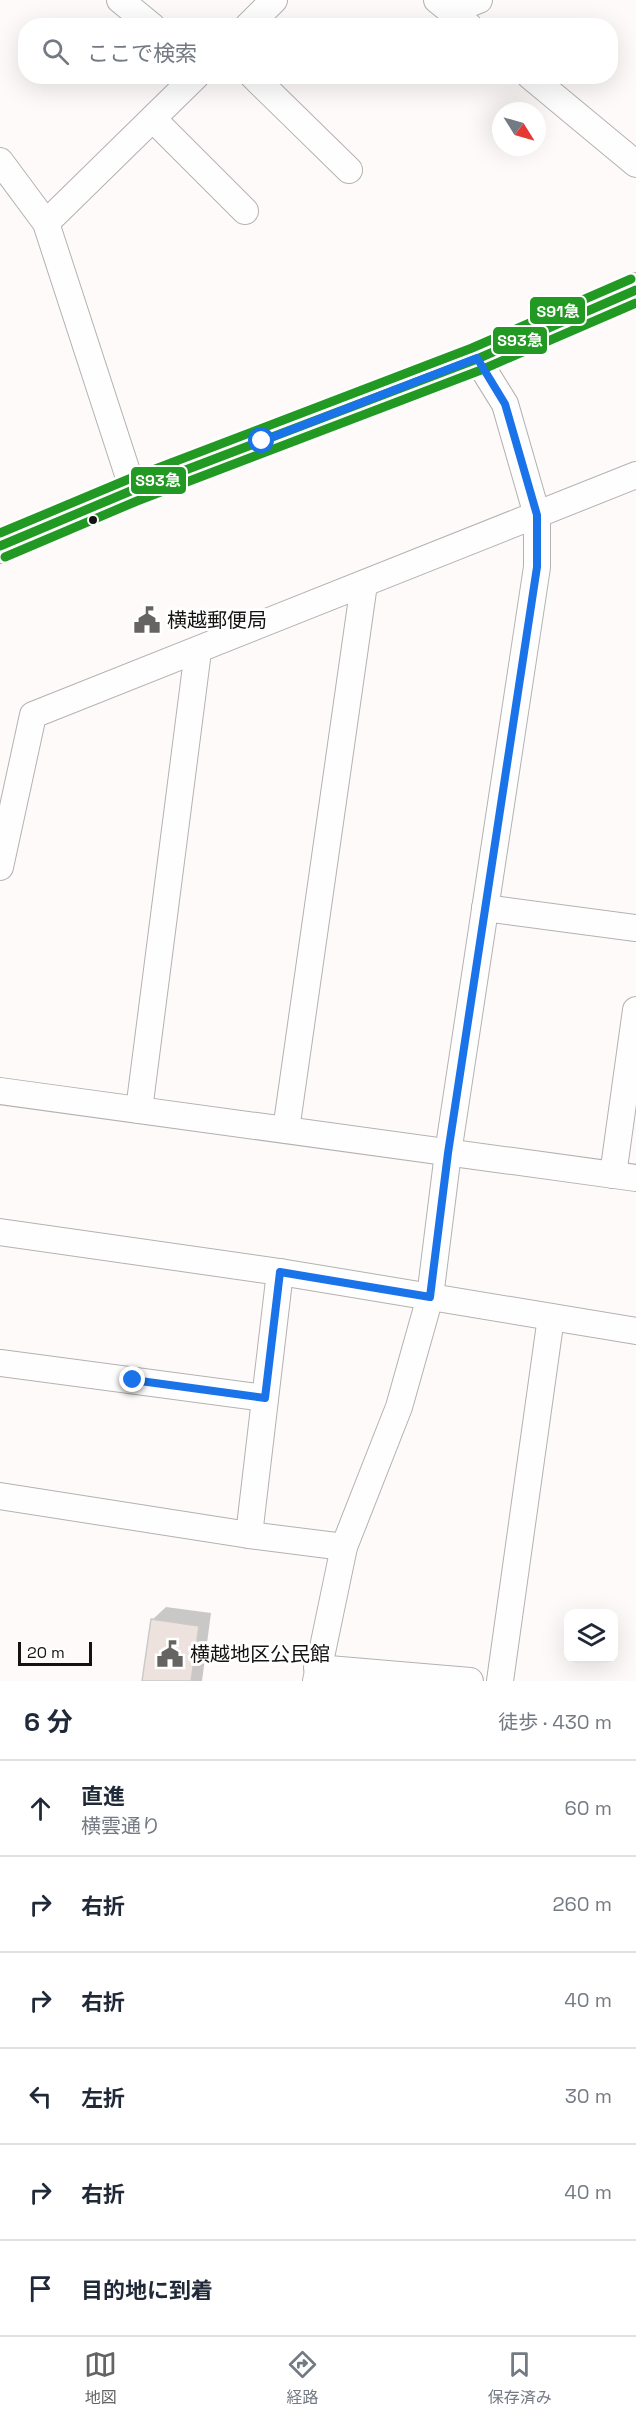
<!DOCTYPE html>
<html lang="ja">
<head>
<meta charset="utf-8">
<style>
  :root { --surface:#fff; --page:#f6f6f7; --text:#1f2937; --muted:#747a83; --line:#e0e1e3; --accent:#666463 }
  body { margin:0; font-family:"Space Grotesk","Noto Sans JP",sans-serif; background:var(--page); color:var(--text) }
  .controls { position:absolute; right:18px; bottom:18px; display:grid; overflow:hidden; border-radius:12px; box-shadow:0 6px 24px #0002 }
  .controls button { width:54px; height:54px; display:grid; place-items:center; padding:0; border:0; border-bottom:2px solid var(--line); background:var(--surface); color:var(--text); font:30px sans-serif }
  .compass { position:absolute; left:492px; top:102px; width:54px; height:54px; border-radius:50%; background:var(--surface); box-shadow:0 6px 24px #0002; rotate:127deg }
  .scale { position:absolute; left:18px; bottom:15px; width:74px; box-sizing:border-box; padding-left:6px; border:3px solid #151312; border-top:0; font-size:16px; line-height:21px; white-space:nowrap; color:#151312; -webkit-text-stroke:4px #fff; paint-order:stroke }
  .stop { position:absolute; width:18px; height:18px; margin:-14px; border:4px solid #1a73e8; border-radius:50%; background:#fff }
  .stop.end { background:#1a73e8; border-color:#fff; box-shadow:0 2px 6px #0008 }
  .list { margin:0; padding:0; list-style:none }
  h2 { display:flex; justify-content:space-between; align-items:center; height:78px; margin:0; padding:0 24px; font-size:26px }
  h2 small { font-size:20px; font-weight:400; color:var(--muted) }
  .list li { display:grid; grid-template-columns:39px 1fr auto; gap:18px; align-items:center; box-sizing:border-box; height:96px; padding:0 24px; border-top:2px solid var(--line) }
  .list b { display:block; font-size:22px; white-space:nowrap }
  .list p { margin:0; font-size:20px; white-space:nowrap; color:var(--muted) }
  .list em { font-size:20px; font-style:normal; color:var(--muted) }
  .icon { flex:none; width:33px; height:33px; fill:none; stroke:currentColor; stroke-width:2; stroke-linecap:round; stroke-linejoin:round }
  .map { position:relative; flex:none; width:636px; height:1681px; overflow:hidden }
  .search { position:absolute; background:var(--surface); box-shadow:0 6px 24px #0002; left:18px; right:18px; top:18px; height:66px; display:flex; align-items:center; gap:15px; box-sizing:border-box; padding:0 21px; border-radius:24px; color:var(--muted); font-size:22px }
  .sheet { height:654px; background:var(--surface) }
  nav { display:flex; justify-content:space-around; align-items:center; box-sizing:border-box; height:84px; border-top:2px solid var(--line); background:var(--surface); font-size:16px; color:var(--muted) }
  nav a { display:grid; justify-items:center; gap:3px }
  nav .on { color:var(--accent) }
  .map>svg:first-child { display:block }
</style>
</head>
<body>
<div class="map">
<svg width="636" height="1681" viewBox="0 0 636 1681">
  <rect width="100%" height="100%" fill="#fdfaf9"/>
  <path fill="#0003" d="M166,1607L211,1613L202,1681H144L152,1620Z"/>
  <path fill="#ede2dd" stroke="#cccac9" stroke-width="1.5" d="M151,1619L199,1626L191,1681H142Z"/>
  <g fill="none" stroke-linecap="round" stroke-linejoin="round">
    <defs>
      <g id="minor">
        <path d="M120,0L152,26"/>
        <path d="M437,0L469,26"/>
        <path d="M451,11L479,0"/>
        <path d="M248,26L274,0"/>
        <path d="M253,76L349,170"/>
        <path d="M530,76L636,164"/>
        <path d="M153,119L245,211"/>
        <path d="M0,161L46,223L133,490"/>
        <path d="M46,223L196,76"/>
        <path d="M0,867L33,715L636,475"/>
        <path d="M485,908L636,928"/>
        <path d="M0,1091L636,1178"/>
        <path d="M139,1110L198,651"/>
        <path d="M286,1130L364,584"/>
        <path d="M613,1175L636,1010"/>
        <path d="M0,1232L280,1272L636,1331"/>
        <path d="M0,1363L265,1398"/>
        <path d="M0,1496L249,1535L344,1547"/>
        <path d="M249,1535L280,1272"/>
        <path d="M317,1668L470,1681"/>
        <path d="M316,1681L344,1547L399,1407L430,1297L448,1153L537,567V515L505,404L477,359"/>
        <path d="M500,1681L551,1317"/>
      </g>
      <path id="major" d="M0,546L133,490L477,359L636,290"/>
    </defs>
    <use href="#minor" stroke="#b4b1b1" stroke-width="28"/>
    <use href="#major" stroke="#b4b1b1" stroke-width="36"/>
    <use href="#minor" stroke="#fffefe" stroke-width="26"/>
    <use href="#major" stroke="#fffefe" stroke-width="33"/>
    <defs>
      <path id="bus-1" d="M0,546L133,490L477,359L636,290"/>
      <path id="bus-2" d="M5,557L137,501L481,370L636,303"/>
      <path id="bus-3" d="M0,533L129,479L472,348L631,279"/>
    </defs>
    <use href="#bus-1" stroke="#fff" stroke-width="14"/>
    <use href="#bus-2" stroke="#fff" stroke-width="14"/>
    <use href="#bus-3" stroke="#fff" stroke-width="14"/>
    <use href="#bus-1" stroke="#292" stroke-width="9"/>
    <use href="#bus-2" stroke="#292" stroke-width="9"/>
    <use href="#bus-3" stroke="#292" stroke-width="9"/>
  </g>
  <g fill="none" stroke-linecap="round" stroke-linejoin="round">
    <path stroke="#1a73e8" stroke-width="8" d="M133,1380L265,1398L280,1272L430,1297L448,1153L537,567V515L505,404L477,358L262,441"/>
  </g>
  <defs>
    <symbol id="civic-bare" viewBox="-9 -9 18 18"><path d="M-.6-6.5H3V-4.5H.6V-3L4-1V1h2V6H-6V1h2V-1L-.6-3ZM-1.2 2.5V6h2.4V2.5Z" fill="#666463" stroke="#fff" stroke-width="2.5" paint-order="stroke"/></symbol>
  </defs>
  <g fill-rule="evenodd">
    <use href="#civic-bare" x="128" y="601" width="38" height="38"/>
    <use href="#civic-bare" x="151" y="1635" width="38" height="38"/>
  </g>
  <circle fill="#151312" stroke="#fff" stroke-width="2" cx="93" cy="520" r="5"/>
  <g text-anchor="middle" dominant-baseline="central" stroke-width="6" stroke-linejoin="round" paint-order="stroke">
    <g font-size="20" fill="#151312" stroke="#fff" text-anchor="start">
      <text x="167" y="620">横越郵便局</text>
      <text x="190" y="1654">横越地区公民館</text>
    </g>
  </g>
  <g stroke="#fff" stroke-width="2">
    <rect x="529" y="296" width="57" height="29" rx="6" fill="#292"/>
    <rect x="492" y="326" width="56" height="29" rx="6" fill="#292"/>
    <rect x="130" y="466" width="57" height="29" rx="6" fill="#292"/>
  </g>
  <g font-size="16" text-anchor="middle" font-weight="bold" fill="#fff">
    <text x="558" y="317">S91急</text>
    <text x="520" y="346">S93急</text>
    <text x="158" y="486">S93急</text>
  </g>
</svg>
<div class="controls">
<button><svg class="icon" aria-label="layers" viewBox="0 0 24 24"><path d="M12 4l9 5-9 5-9-5zM3 14l9 5 9-5"/></svg></button>
</div>
<svg class="compass" viewBox="-18 -18 36 36"><path d="M0-13l5 13h-10z" fill="#e53935"/><path d="M0 13l5-13h-10z" fill="#747a83"/></svg>
<div class="scale">20 m</div>
<div class="stop" style="left:262px;top:441px"></div>
<div class="stop end" style="left:133px;top:1380px"></div>
<div class="search"><svg class="icon" aria-label="search" viewBox="0 0 24 24"><circle cx="10" cy="10" r="6"/><path d="M15 15l6 6"/></svg>ここで検索</div>
</div>
<section class="sheet">
<h2>6 分<small>徒歩 · 430 m</small></h2>
<ul class="list">
<li><svg class="icon" aria-label="ahead" viewBox="0 0 24 24"><path d="M12 20V5M6 11l6-6 6 6"/></svg><div><b>直進</b><p>横雲通り</p></div><em>60 m</em></li>
<li><svg class="icon" aria-label="right" viewBox="0 0 24 24"><path d="M7 20v-9h11M14 6l5 5-5 5"/></svg><div><b>右折</b></div><em>260 m</em></li>
<li><svg class="icon" aria-label="right" viewBox="0 0 24 24"><path d="M7 20v-9h11M14 6l5 5-5 5"/></svg><div><b>右折</b></div><em>40 m</em></li>
<li><svg class="icon" aria-label="left" viewBox="0 0 24 24"><path d="M17 20v-9H6M10 6l-5 5 5 5"/></svg><div><b>左折</b></div><em>30 m</em></li>
<li><svg class="icon" aria-label="right" viewBox="0 0 24 24"><path d="M7 20v-9h11M14 6l5 5-5 5"/></svg><div><b>右折</b></div><em>40 m</em></li>
<li><svg class="icon" aria-label="arrive" viewBox="0 0 24 24"><path d="M6 21V4h12l-3 4 3 4H6"/></svg><div><b>目的地に到着</b></div></li>
</ul>
</section>
<nav>
<a class="on"><svg class="icon" aria-label="map" viewBox="0 0 24 24"><path d="M3 6l6-2 6 2 6-2v14l-6 2-6-2-6 2zM9 4v14M15 6v14"/></svg>地図</a>
<a><svg class="icon" aria-label="directions" viewBox="0 0 24 24"><path d="M12 3l9 9-9 9-9-9zM9 14v-3h6M13 9l2 2-2 2"/></svg>経路</a>
<a><svg class="icon" aria-label="saved" viewBox="0 0 24 24"><path d="M7 4h10v16l-5-4-5 4z"/></svg>保存済み</a>
</nav>
</body>
</html>
